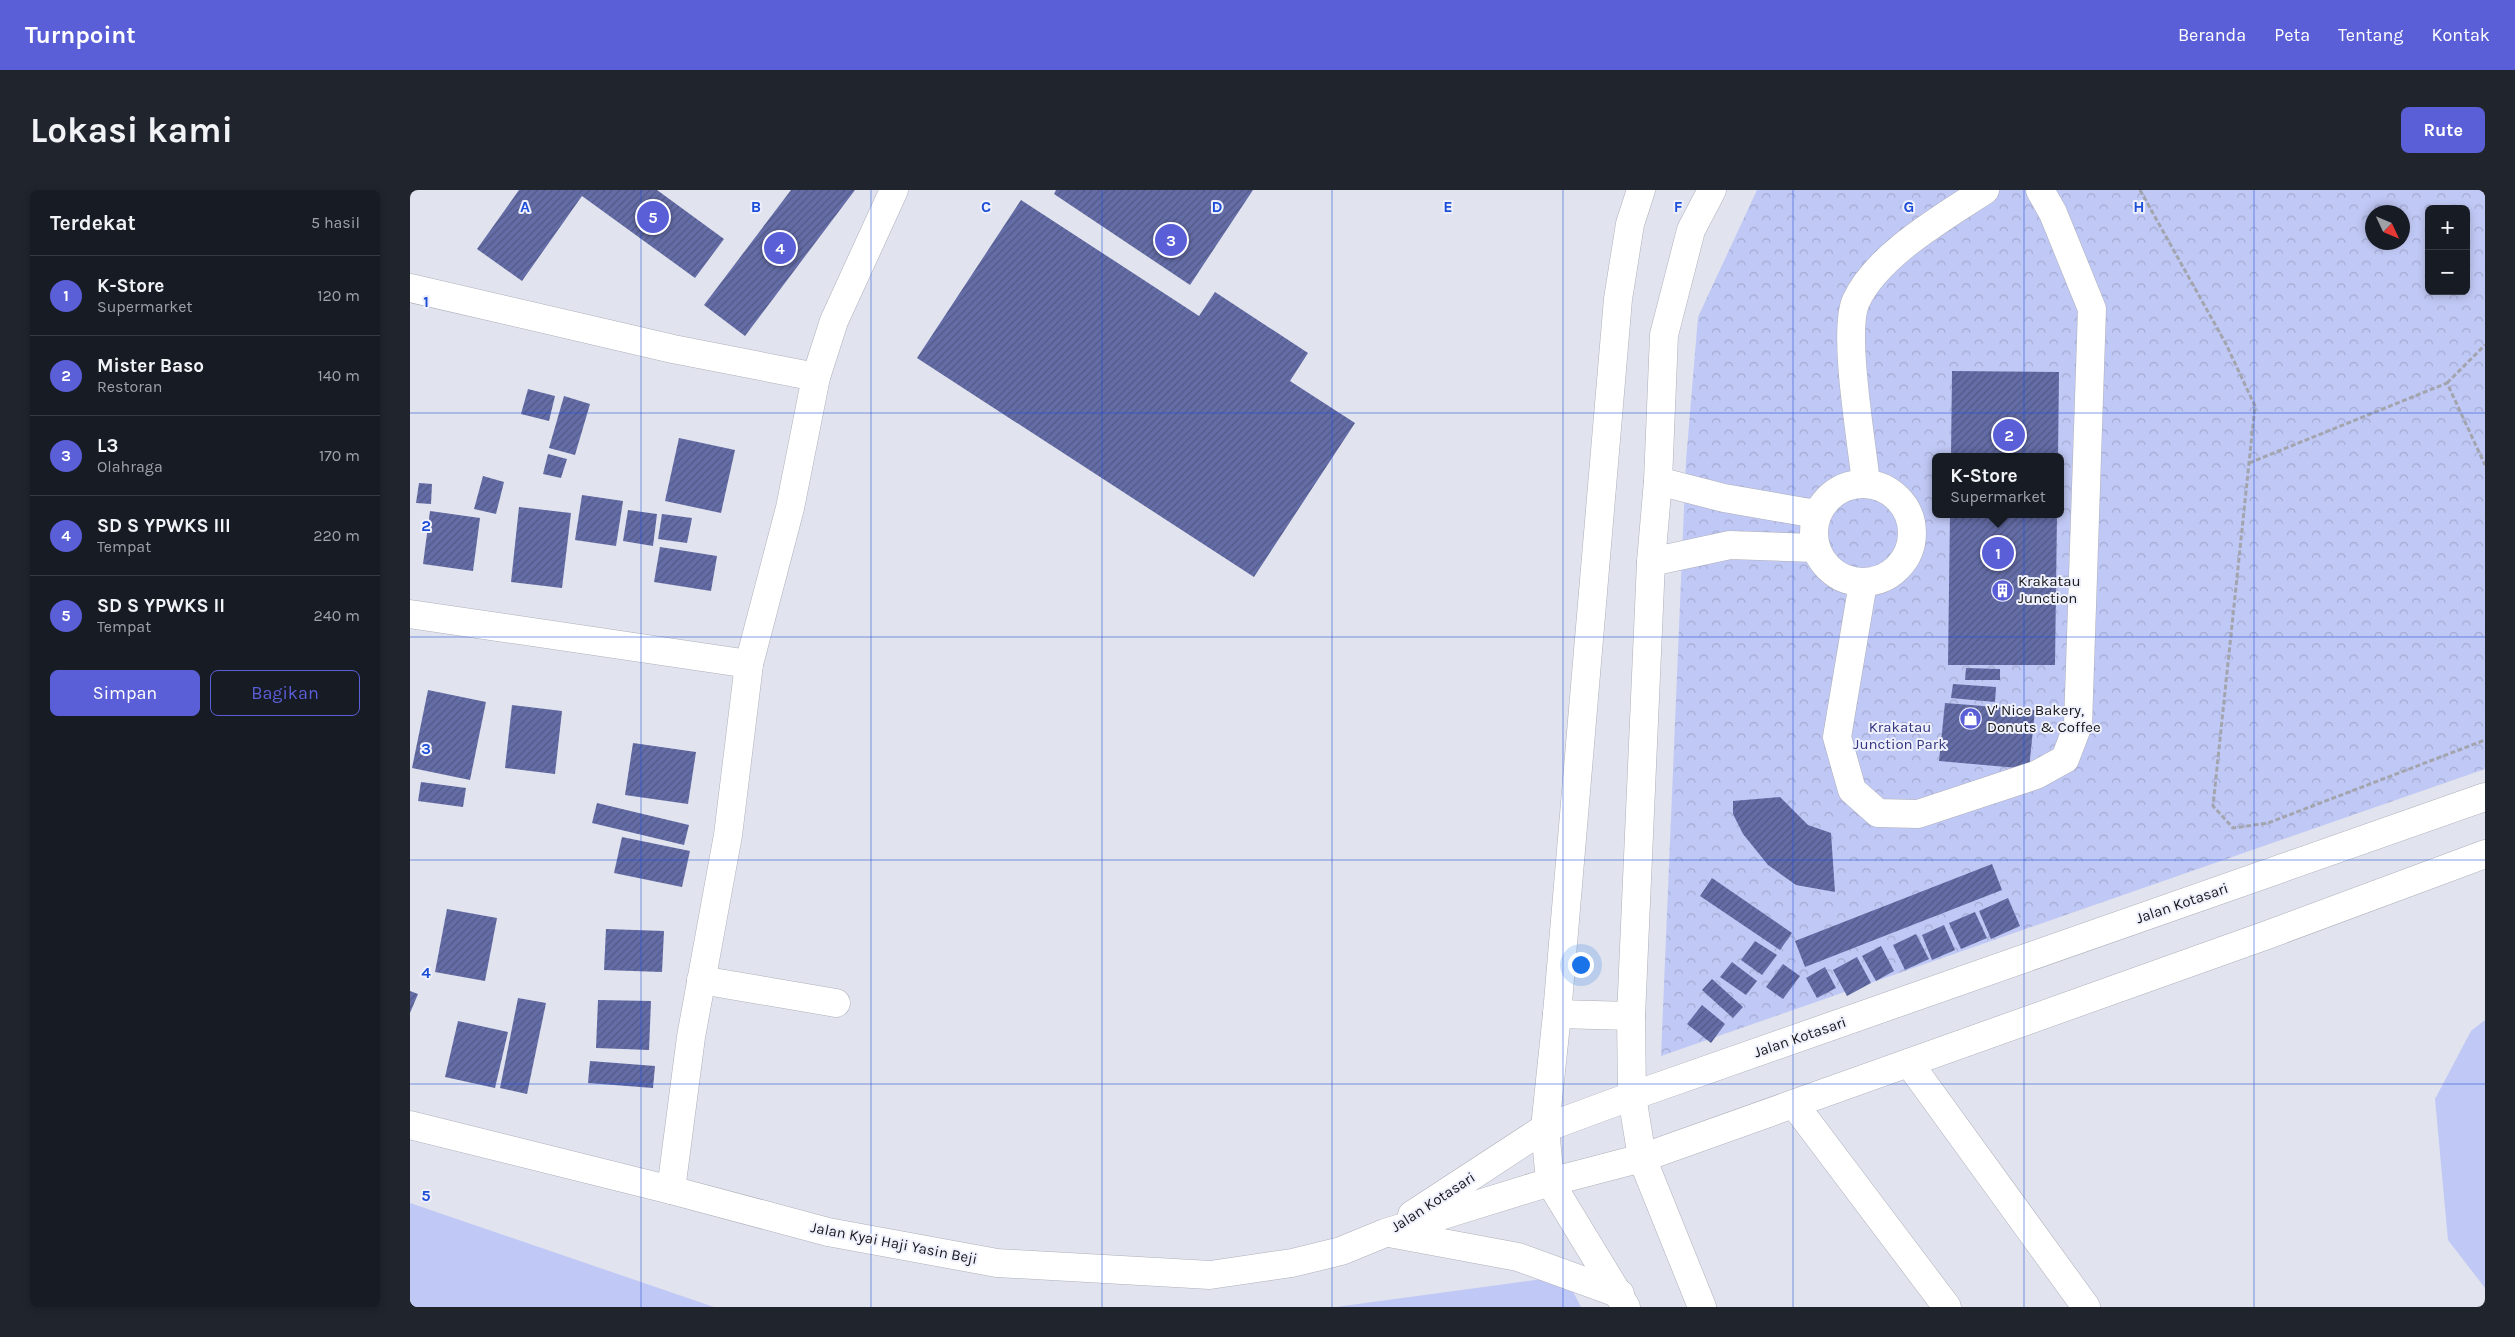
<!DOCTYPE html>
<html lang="id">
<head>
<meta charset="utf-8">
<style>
  :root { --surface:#171b24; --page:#20242c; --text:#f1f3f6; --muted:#9ea1a6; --line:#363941; --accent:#5b5fd7 }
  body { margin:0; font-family:Karla,sans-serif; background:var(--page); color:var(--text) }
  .controls { position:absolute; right:15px; top:15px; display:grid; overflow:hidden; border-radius:8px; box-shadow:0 2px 8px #0003 }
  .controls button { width:45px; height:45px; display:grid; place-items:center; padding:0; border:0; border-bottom:1px solid var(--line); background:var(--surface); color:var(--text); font:25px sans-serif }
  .compass { position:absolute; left:1955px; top:15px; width:45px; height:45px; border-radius:50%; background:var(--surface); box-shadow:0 2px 8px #0003; rotate:134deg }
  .you { position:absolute; left:1170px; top:774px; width:18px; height:18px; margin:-12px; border:4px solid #fff; border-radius:50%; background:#1a73e8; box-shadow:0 0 0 8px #1a73e833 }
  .badge { display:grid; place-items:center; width:32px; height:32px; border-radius:50%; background:var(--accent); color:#fff; font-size:16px; font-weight:700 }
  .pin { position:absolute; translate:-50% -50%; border:2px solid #fff; box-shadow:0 1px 5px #0006 }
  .popup { position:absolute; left:1522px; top:263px; width:132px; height:65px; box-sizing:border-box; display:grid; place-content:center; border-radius:8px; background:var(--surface); filter:drop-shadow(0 1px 4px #0005); font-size:16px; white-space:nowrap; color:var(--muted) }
  .popup b { font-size:19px; color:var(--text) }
  .popup::after { content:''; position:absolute; left:50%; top:100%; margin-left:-10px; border:10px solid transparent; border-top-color:var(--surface) }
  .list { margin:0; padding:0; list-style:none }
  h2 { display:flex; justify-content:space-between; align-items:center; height:65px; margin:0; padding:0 20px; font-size:21px }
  h2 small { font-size:16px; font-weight:400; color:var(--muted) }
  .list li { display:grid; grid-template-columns:32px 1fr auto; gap:15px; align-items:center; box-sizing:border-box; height:80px; padding:0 20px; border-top:1px solid var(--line) }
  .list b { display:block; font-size:19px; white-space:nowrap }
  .list p { margin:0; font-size:16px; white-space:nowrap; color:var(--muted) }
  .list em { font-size:16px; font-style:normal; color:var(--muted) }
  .actions { display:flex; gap:10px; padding:15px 20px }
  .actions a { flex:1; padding:11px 0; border:1px solid var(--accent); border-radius:8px; text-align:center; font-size:18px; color:var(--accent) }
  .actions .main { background:var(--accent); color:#fff }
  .map { position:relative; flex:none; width:2075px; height:1117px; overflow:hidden; border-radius:8px }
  header { display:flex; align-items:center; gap:30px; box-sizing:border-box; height:70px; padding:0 25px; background:var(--accent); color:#fff }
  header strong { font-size:24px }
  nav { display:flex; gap:28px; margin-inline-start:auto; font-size:18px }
  .intro { display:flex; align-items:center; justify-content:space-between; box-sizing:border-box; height:120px; padding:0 30px }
  h1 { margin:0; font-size:35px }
  .button { padding:12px 22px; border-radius:8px; background:var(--accent); color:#fff; font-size:18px; font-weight:700 }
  main { display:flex; gap:30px; padding:0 30px }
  aside { flex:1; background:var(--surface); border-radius:8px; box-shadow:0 2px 8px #0003 }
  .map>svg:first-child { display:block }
</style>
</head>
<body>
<header>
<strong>Turnpoint</strong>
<nav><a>Beranda</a><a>Peta</a><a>Tentang</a><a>Kontak</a></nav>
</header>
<div class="intro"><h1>Lokasi kami</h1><a class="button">Rute</a></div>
<main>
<aside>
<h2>Terdekat<small>5 hasil</small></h2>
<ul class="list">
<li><span class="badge">1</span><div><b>K-Store</b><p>Supermarket</p></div><em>120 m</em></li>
<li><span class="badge">2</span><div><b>Mister Baso</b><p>Restoran</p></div><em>140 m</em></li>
<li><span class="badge">3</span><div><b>L3</b><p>Olahraga</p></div><em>170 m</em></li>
<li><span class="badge">4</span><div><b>SD S YPWKS III</b><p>Tempat</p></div><em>220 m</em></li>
<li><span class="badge">5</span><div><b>SD S YPWKS II</b><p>Tempat</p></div><em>240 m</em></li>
</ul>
<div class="actions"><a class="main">Simpan</a><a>Bagikan</a></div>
</aside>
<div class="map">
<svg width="2075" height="1117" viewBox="0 0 2075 1117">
  <defs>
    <pattern id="park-crowns" width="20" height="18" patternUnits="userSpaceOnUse" patternTransform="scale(1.25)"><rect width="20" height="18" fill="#c0c8f5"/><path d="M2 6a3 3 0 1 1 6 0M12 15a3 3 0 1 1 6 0" fill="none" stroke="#a4abd1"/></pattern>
    <pattern id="building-hatch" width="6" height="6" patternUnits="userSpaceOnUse" patternTransform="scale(1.25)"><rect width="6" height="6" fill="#656da7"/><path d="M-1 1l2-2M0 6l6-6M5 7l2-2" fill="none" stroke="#525987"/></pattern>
  </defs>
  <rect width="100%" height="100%" fill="#e1e3ee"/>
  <g fill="#c0c8f5">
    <path d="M2075,830V1098L2038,1050L2025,909L2061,841Z"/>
    <path d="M0,1013L304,1117H0Z"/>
    <path d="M1155,1086L1171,1117H926Z"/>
  </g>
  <path fill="url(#park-crowns)" fill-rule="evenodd" d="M1347,0H2075V579L1251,866L1276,271L1288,127ZM2019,19H2056V101H2019ZM1962,22H1992V52H1962ZM1526,267H1650V324H1526Z"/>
  <g fill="url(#building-hatch)">
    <path d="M109,0H247L314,49L285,88L172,6L112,91L67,59Z"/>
    <path d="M381,0H445L335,146L294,115Z"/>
    <path d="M646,0H843L780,95L644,4Z"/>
    <path d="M611,10L789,126L805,102L898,163L880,191L945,233L844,387L507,168Z"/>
    <path d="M1542,181L1649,182L1648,267H1541Z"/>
    <path d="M118,199L145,206L139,231L111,224Z"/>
    <path d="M154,206L180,214L165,265L139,258Z"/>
    <path d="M269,248L325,260L311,323L255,311Z"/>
    <path d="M138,264L157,269L151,288L133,284Z"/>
    <path d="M73,286L94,292L86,324L64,319Z"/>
    <path d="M9,293L22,294L21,314L6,313Z"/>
    <path d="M172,305L213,311L206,356L165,350Z"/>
    <path d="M109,317L161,323L152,398L101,392Z"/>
    <path d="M218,320L247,324L243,356L213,351Z"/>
    <path d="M20,321L70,328L63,381L13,374Z"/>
    <path d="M252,324L282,328L277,353L248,349Z"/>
    <path d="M1540,324H1647L1645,475H1538Z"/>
    <path d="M250,357L307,366L301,401L244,392Z"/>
    <path d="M1556,478L1590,479V490H1555Z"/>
    <path d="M1543,494L1586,497L1585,512L1541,508Z"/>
    <path d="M18,500L76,512L60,590L2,578Z"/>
    <path d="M1535,513L1625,520L1619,579L1529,571Z"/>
    <path d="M102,515L152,521L145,584L95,578Z"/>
    <path d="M223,553L286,562L278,614L215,605Z"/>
    <path d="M11,592L56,598L53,617L8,611Z"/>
    <path d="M1370,607L1398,635L1421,643L1425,702L1386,695L1358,675L1333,644L1323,624V611Z"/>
    <path d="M187,613L279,635L274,655L182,633Z"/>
    <path d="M212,647L280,661L272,697L204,683Z"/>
    <path d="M1582,674L1592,700L1395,777L1385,751Z"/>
    <path d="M1302,688L1382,743L1370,760L1290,706Z"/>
    <path d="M1598,708L1610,736L1581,749L1569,721Z"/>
    <path d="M37,719L87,728L75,791L25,782Z"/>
    <path d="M1565,722L1577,748L1551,759L1539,733Z"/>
    <path d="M1534,735L1545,760L1522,770L1512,745Z"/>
    <path d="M196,739L254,741L252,782L194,780Z"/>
    <path d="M1506,744L1519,769L1495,780L1483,755Z"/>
    <path d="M1345,751L1367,765L1352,785L1331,770Z"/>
    <path d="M1471,756L1484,781L1466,791L1452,766Z"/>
    <path d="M1447,767L1461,793L1437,806L1423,780Z"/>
    <path d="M1322,772L1347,791L1336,805L1310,787Z"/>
    <path d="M1373,774L1390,786L1373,809L1356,797Z"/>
    <path d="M1415,777L1426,798L1407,808L1396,788Z"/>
    <path d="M1302,789L1333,817L1323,828L1292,800Z"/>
    <path d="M0,801L8,804L0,823Z"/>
    <path d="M108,808L136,813L117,904L90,898Z"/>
    <path d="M188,810L241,811L239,860L186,858Z"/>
    <path d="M1292,815L1315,834L1301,853L1277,834Z"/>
    <path d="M48,831L98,842L85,898L35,887Z"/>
    <path d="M180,871L245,876L243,898L178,893Z"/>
  </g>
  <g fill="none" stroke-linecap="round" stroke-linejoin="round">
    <defs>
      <g id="minor">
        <path d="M0,98L263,159L406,187"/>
        <path d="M1248,291L1314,308L1406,324"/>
        <path d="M1456,293C1452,254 1432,141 1446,111C1467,65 1534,27 1575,0"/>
        <circle cx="1453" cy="343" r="49"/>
        <path d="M1241,372L1320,355L1405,358"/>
        <path d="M1453,393L1427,547L1442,600L1468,623L1508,624L1626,585L1655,569L1668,535L1682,119L1643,23L1630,0"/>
        <path d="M0,424L339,474"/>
        <path d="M291,790L426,813"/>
        <path d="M1147,824L1221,826"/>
        <path d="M1499,873L1676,1117"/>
        <path d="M1384,914L1537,1117"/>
        <path d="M0,935L261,1000L418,1042L587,1073L800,1085L882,1073L931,1061L975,1043L1140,992L1232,968L1857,745L2075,664"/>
        <path d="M261,1000L281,847L318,645L339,474L380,318L406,187L424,131L484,0"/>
        <path d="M1002,1025L1135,938L1222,906L2075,607"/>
        <path d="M979,1043L1108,1067L1210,1104"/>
        <path d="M1216,1117L1140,992L1135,938L1147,824L1208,109L1220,34L1231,0"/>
        <path d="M1292,1117L1232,968L1222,906L1221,826L1241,372L1248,291L1254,145L1281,40L1302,0"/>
      </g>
    </defs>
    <use href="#minor" stroke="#aeb0bb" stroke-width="29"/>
    <g stroke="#a3a5ae" stroke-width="3" stroke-dasharray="5 2.5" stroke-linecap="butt">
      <path d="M1730,0L1816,154L1845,216L1803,616L1823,638L1858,633L2075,550"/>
      <path d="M2037,193L2075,155"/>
      <path d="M1839,273L2037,193L2075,275"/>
    </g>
    <use href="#minor" stroke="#fff" stroke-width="28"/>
  </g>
  <path fill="none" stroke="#1d4ed8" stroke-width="1" stroke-opacity="0.55" d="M231,0V1117M461,0V1117M692,0V1117M922,0V1117M1153,0V1117M1383,0V1117M1614,0V1117M1844,0V1117M0,223H2075M0,447H2075M0,670H2075M0,894H2075"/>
  <defs>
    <symbol id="building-disc" viewBox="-11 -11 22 22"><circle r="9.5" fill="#5b5fd7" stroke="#eef0fc"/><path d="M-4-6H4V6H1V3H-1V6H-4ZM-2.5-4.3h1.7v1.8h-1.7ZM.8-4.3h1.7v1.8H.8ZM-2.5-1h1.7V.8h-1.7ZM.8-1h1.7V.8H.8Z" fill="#fff"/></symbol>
    <symbol id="shop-disc" viewBox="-11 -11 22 22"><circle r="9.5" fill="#5b5fd7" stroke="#eef0fc"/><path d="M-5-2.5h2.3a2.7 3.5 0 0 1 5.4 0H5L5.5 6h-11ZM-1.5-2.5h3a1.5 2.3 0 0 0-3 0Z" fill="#fff"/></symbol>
  </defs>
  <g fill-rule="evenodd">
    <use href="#building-disc" x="1580" y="388" width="25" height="25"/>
    <use href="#shop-disc" x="1548" y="516" width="25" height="25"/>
  </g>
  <g text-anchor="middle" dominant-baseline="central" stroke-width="4" stroke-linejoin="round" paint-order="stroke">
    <g font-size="15" fill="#17171b" stroke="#eef0fc" text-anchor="start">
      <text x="1608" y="391">Krakatau<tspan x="1608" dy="17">Junction</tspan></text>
      <text x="1577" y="520">V' Nice Bakery,<tspan x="1577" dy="17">Donuts &amp; Coffee</tspan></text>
    </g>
    <g font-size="15" fill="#343780" stroke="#eef0fc">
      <text x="1490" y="537">Krakatau<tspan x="1490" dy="17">Junction Park</tspan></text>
    </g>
    <g font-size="15" fill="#17171b" stroke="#eef0fc">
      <text transform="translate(1772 713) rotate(-19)">Jalan Kotasari</text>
      <text transform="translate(1390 847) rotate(-19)">Jalan Kotasari</text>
      <text transform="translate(1023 1012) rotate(-33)">Jalan Kotasari</text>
      <text transform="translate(484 1053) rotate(11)">Jalan Kyai Haji Yasin Beji</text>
    </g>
  </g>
  <g font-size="16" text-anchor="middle" font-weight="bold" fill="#1d4ed8" stroke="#eef0fc" stroke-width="4" stroke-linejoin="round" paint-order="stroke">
    <text x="115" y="22">A</text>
    <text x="346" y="22">B</text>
    <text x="576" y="22">C</text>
    <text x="807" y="22">D</text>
    <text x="1038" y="22">E</text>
    <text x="1268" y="22">F</text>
    <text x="1499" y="22">G</text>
    <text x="1729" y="22">H</text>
    <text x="16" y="117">1</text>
    <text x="16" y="341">2</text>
    <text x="16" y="564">3</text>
    <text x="16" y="788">4</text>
    <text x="16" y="1011">5</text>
  </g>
</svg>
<div class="controls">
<button>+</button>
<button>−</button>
</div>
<svg class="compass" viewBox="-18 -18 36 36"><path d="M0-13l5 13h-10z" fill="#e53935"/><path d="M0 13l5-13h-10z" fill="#9ea1a6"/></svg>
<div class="you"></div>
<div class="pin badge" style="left:1588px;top:363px">1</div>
<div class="popup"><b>K-Store</b>Supermarket</div>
<div class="pin badge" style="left:1599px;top:245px">2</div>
<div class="pin badge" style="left:761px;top:50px">3</div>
<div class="pin badge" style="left:370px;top:58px">4</div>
<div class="pin badge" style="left:243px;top:27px">5</div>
</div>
</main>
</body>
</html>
